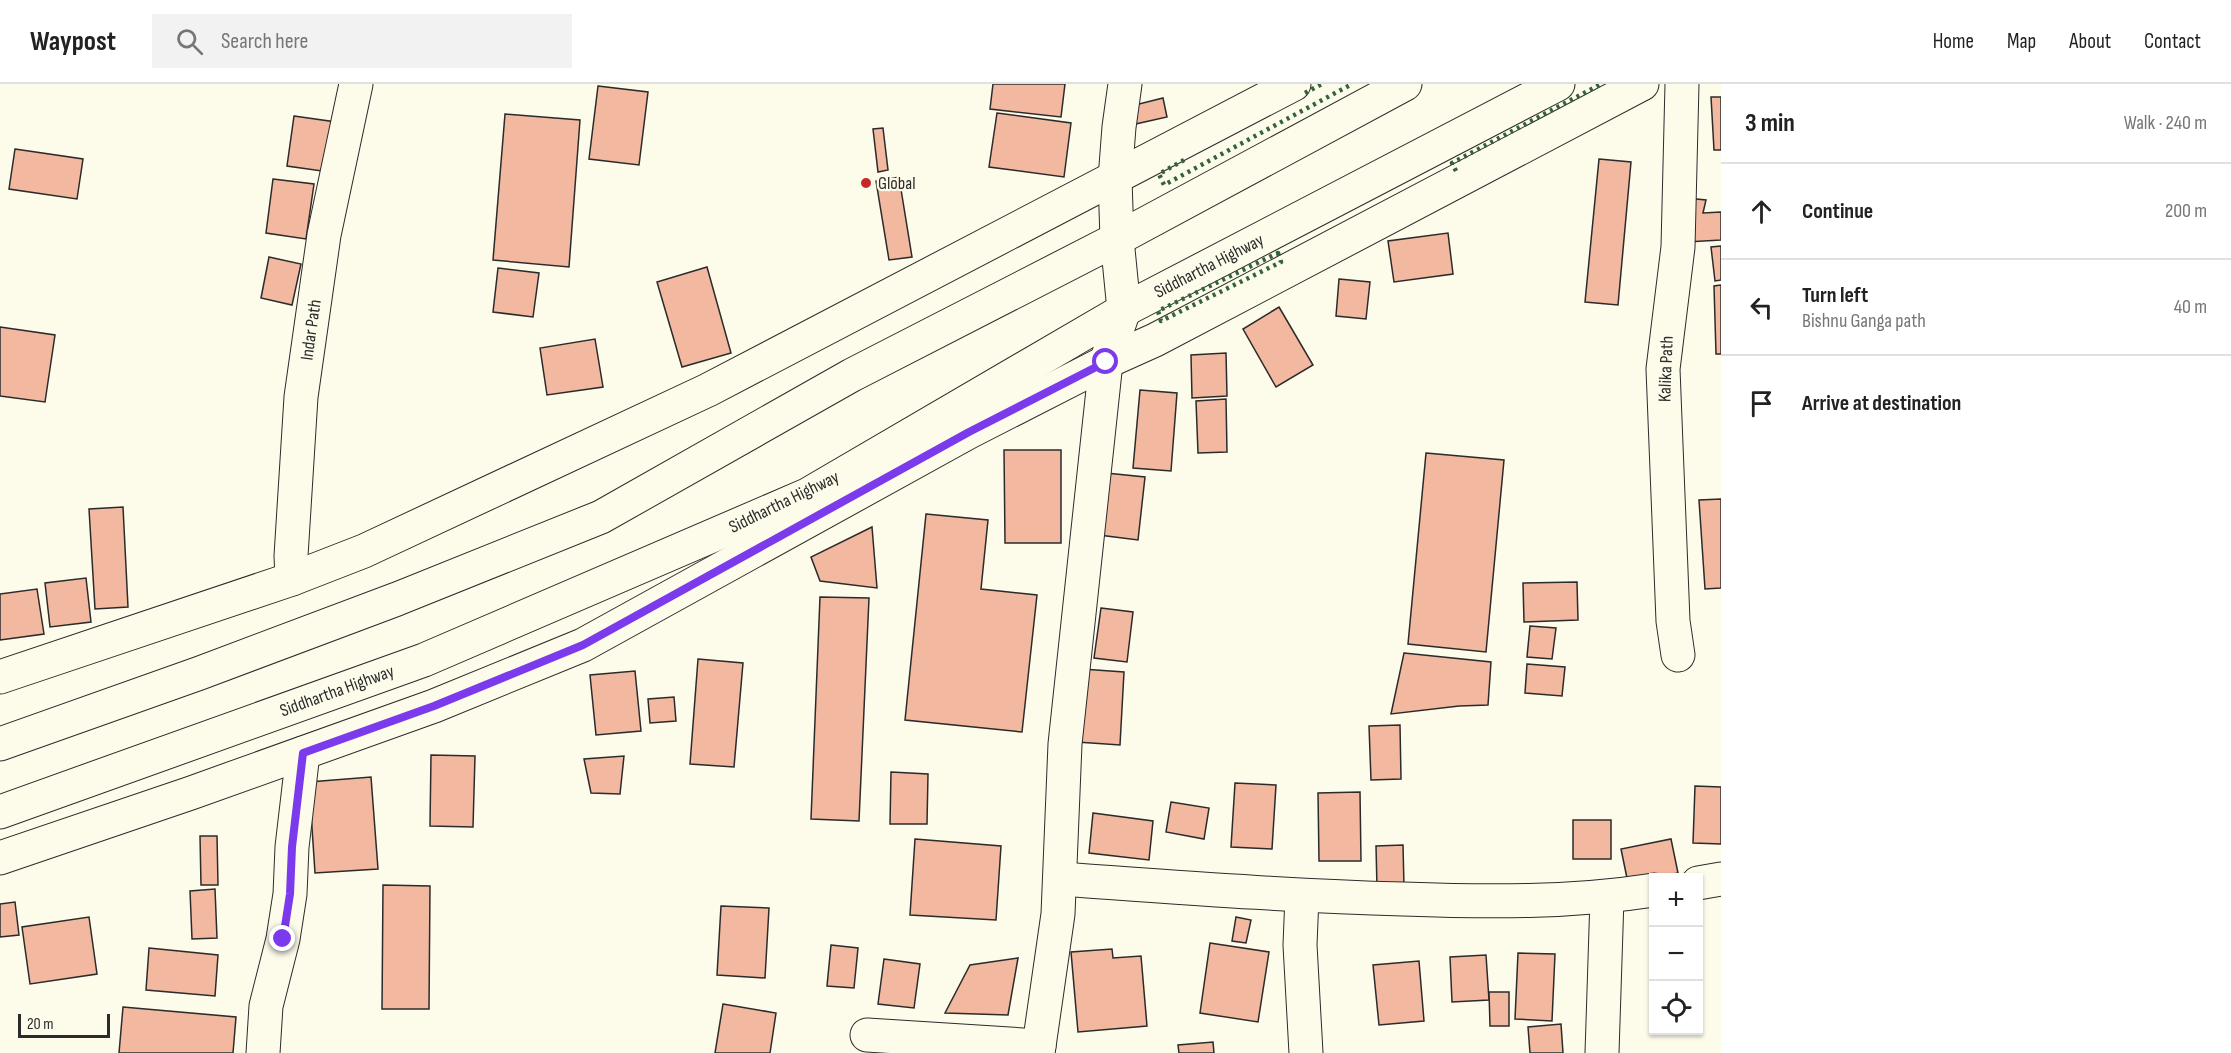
<!DOCTYPE html>
<html lang="en">
<head>
<meta charset="utf-8">
<style>
  :root { --surface:#fff; --page:#f2f2f2; --text:#222; --muted:#767676; --line:#e0e0e0 }
  body { margin:0; font-family:"Sofia Sans Condensed",sans-serif; background:var(--page); color:var(--text) }
  .controls { position:absolute; right:18px; bottom:18px; display:grid; overflow:hidden; border-radius:0px; box-shadow:0 2px 4px #0004 }
  .controls button { width:54px; height:54px; display:grid; place-items:center; padding:0; border:0; border-bottom:2px solid var(--line); background:var(--surface); color:var(--text); font:30px sans-serif }
  .scale { position:absolute; left:18px; bottom:15px; width:92px; box-sizing:border-box; padding-left:6px; border:3px solid #2b2b2b; border-top:0; font-size:16px; line-height:21px; white-space:nowrap; color:#2b2b2b; -webkit-text-stroke:4px #fdfbea; paint-order:stroke }
  .stop { position:absolute; width:18px; height:18px; margin:-14px; border:4px solid #7c3aed; border-radius:50%; background:#fff }
  .stop.end { background:#7c3aed; border-color:#fff; box-shadow:0 2px 6px #0008 }
  .list { margin:0; padding:0; list-style:none }
  h2 { display:flex; justify-content:space-between; align-items:center; height:78px; margin:0; padding:0 24px; font-size:26px }
  h2 small { font-size:20px; font-weight:400; color:var(--muted) }
  .list li { display:grid; grid-template-columns:39px 1fr auto; gap:18px; align-items:center; box-sizing:border-box; height:96px; padding:0 24px; border-top:2px solid var(--line) }
  .list b { display:block; font-size:22px; white-space:nowrap }
  .list p { margin:0; font-size:20px; white-space:nowrap; color:var(--muted) }
  .list em { font-size:20px; font-style:normal; color:var(--muted) }
  .icon { flex:none; width:33px; height:33px; fill:none; stroke:currentColor; stroke-width:2; stroke-linecap:round; stroke-linejoin:round }
  .map { position:relative; flex:none; width:1721px; height:969px; overflow:hidden }
  header { display:flex; align-items:center; gap:36px; box-sizing:border-box; height:84px; padding:0 30px; background:var(--surface); border-bottom:2px solid var(--line) }
  header strong { font-size:28px }
  nav { display:flex; gap:33px; margin-inline-start:auto; font-size:21px }
  .search { width:420px; height:54px; background:var(--page); display:flex; align-items:center; gap:15px; box-sizing:border-box; padding:0 21px; border-radius:0px; color:var(--muted); font-size:22px }
  main { display:flex }
  aside { flex:1; background:var(--surface) }
  .map>svg:first-child { display:block }
</style>
</head>
<body>
<header>
<strong>Waypost</strong>
<div class="search"><svg class="icon" aria-label="search" viewBox="0 0 24 24"><circle cx="10" cy="10" r="6"/><path d="M15 15l6 6"/></svg>Search here</div>
<nav><a>Home</a><a>Map</a><a>About</a><a>Contact</a></nav>
</header>
<main>
<div class="map">
<svg width="1721" height="969" viewBox="0 0 1721 969">
  <rect width="100%" height="100%" fill="#fdfbea"/>
  <g fill="#f2b8a0" stroke="#2b2b2b" stroke-width="1.5">
    <path d="M993,0H1065L1061,33L990,25Z"/>
    <path d="M598,2L648,8L639,81L589,75Z"/>
    <path d="M1711,13H1721V66H1714Z"/>
    <path d="M1163,14L1167,33L1131,41L1127,23Z"/>
    <path d="M997,29L1071,39L1064,93L989,83Z"/>
    <path d="M505,30L580,36L569,183L493,176Z"/>
    <path d="M294,32L336,38L329,88L287,82Z"/>
    <path d="M883,44L888,86L878,88L873,45Z"/>
    <path d="M15,65L83,75L77,115L9,105Z"/>
    <path d="M1599,75L1631,78L1618,221L1585,218Z"/>
    <path d="M899,93L912,173L889,176L876,97Z"/>
    <path d="M273,95L314,100L306,155L266,149Z"/>
    <path d="M1686,114L1706,116L1703,129L1721,128V156L1687,158Z"/>
    <path d="M1448,149L1453,190L1394,198L1388,157Z"/>
    <path d="M1721,162V196L1715,197L1711,163Z"/>
    <path d="M269,173L301,180L292,221L261,214Z"/>
    <path d="M707,183L731,269L682,283L657,198Z"/>
    <path d="M498,184L539,189L533,233L493,228Z"/>
    <path d="M1339,195L1370,198L1366,235L1336,232Z"/>
    <path d="M1721,201V270H1716L1714,202Z"/>
    <path d="M1279,223L1313,281L1276,303L1243,245Z"/>
    <path d="M0,243L55,251L45,318L0,312Z"/>
    <path d="M595,255L603,303L547,311L540,264Z"/>
    <path d="M1226,269L1227,312L1192,314L1191,271Z"/>
    <path d="M1140,306L1177,309L1171,387L1133,384Z"/>
    <path d="M1226,315L1227,368L1198,369L1196,317Z"/>
    <path d="M1004,366H1061V459H1005Z"/>
    <path d="M1426,369L1504,376L1486,568L1408,560Z"/>
    <path d="M1106,389L1145,393L1138,456L1099,451Z"/>
    <path d="M1721,415V504L1705,505L1699,416Z"/>
    <path d="M123,423L128,523L95,525L89,425Z"/>
    <path d="M926,430L988,436L981,505L1037,511L1022,648L905,636Z"/>
    <path d="M872,443L877,504L820,497L811,473Z"/>
    <path d="M86,494L91,538L50,543L45,499Z"/>
    <path d="M1577,498L1578,536L1524,538L1523,499Z"/>
    <path d="M37,505L44,550L0,556V510Z"/>
    <path d="M820,513L869,514L859,737L811,735Z"/>
    <path d="M1101,524L1133,528L1127,578L1094,574Z"/>
    <path d="M1530,542L1556,544L1552,575L1527,573Z"/>
    <path d="M1404,569L1491,578L1488,621L1459,622L1391,630Z"/>
    <path d="M698,575L743,579L734,683L690,680Z"/>
    <path d="M1527,580L1565,583L1562,612L1525,609Z"/>
    <path d="M1082,585L1124,588L1120,661L1077,658Z"/>
    <path d="M635,587L641,647L596,651L590,591Z"/>
    <path d="M674,613L676,637L650,639L648,615Z"/>
    <path d="M1400,641L1401,695L1371,696L1369,642Z"/>
    <path d="M431,671L475,672L473,743L430,742Z"/>
    <path d="M624,672L620,710L591,709L584,675Z"/>
    <path d="M891,688L928,690L927,740H890Z"/>
    <path d="M371,693L378,785L315,789L309,698Z"/>
    <path d="M1235,699L1276,701L1272,765L1231,763Z"/>
    <path d="M1695,702L1721,703V760L1693,759Z"/>
    <path d="M1360,708L1361,777H1319L1318,709Z"/>
    <path d="M1171,718L1209,724L1204,755L1166,748Z"/>
    <path d="M1093,729L1153,737L1149,776L1089,769Z"/>
    <rect x="1573" y="736" width="38" height="39"/>
    <path d="M200,752H217L218,801H201Z"/>
    <path d="M915,755L1001,762L996,836L910,831Z"/>
    <path d="M1671,755L1678,789L1628,799L1621,765Z"/>
    <path d="M1403,761L1404,803L1377,804L1376,762Z"/>
    <path d="M383,801L430,802L429,925H382Z"/>
    <path d="M215,805L217,854L192,855L190,807Z"/>
    <path d="M15,818L19,851L0,853V820Z"/>
    <path d="M721,822L769,824L765,894L717,891Z"/>
    <path d="M89,833L97,890L30,900L22,843Z"/>
    <path d="M1236,833L1251,836L1246,859L1232,857Z"/>
    <path d="M1210,859L1269,868L1258,938L1200,929Z"/>
    <path d="M831,861L858,864L854,904L827,902Z"/>
    <path d="M149,864L218,871L215,912L146,906Z"/>
    <path d="M1112,865L1113,874L1141,872L1147,942L1078,948L1071,868Z"/>
    <path d="M1518,869L1555,870L1552,937L1515,935Z"/>
    <path d="M1486,871L1489,916L1452,918L1450,873Z"/>
    <path d="M1018,874L1008,931L945,929L970,881Z"/>
    <path d="M884,875L920,880L914,924L878,920Z"/>
    <path d="M1419,877L1424,937L1379,941L1373,881Z"/>
    <path d="M1489,908H1509V942H1490Z"/>
    <path d="M723,920L776,929L770,969H715Z"/>
    <path d="M123,923L236,933L233,969H119Z"/>
    <path d="M1561,940L1563,969H1530L1528,943Z"/>
    <path d="M1213,958L1214,969H1179L1178,961Z"/>
  </g>
  <g fill="none" stroke-linecap="round" stroke-linejoin="round">
    <defs>
      <g id="minor">
        <path d="M292,495L291,472L301,313L324,151L356,0"/>
        <path d="M1678,571L1673,537L1663,285L1678,163L1682,0"/>
        <path d="M0,593L292,495L364,467L708,306L1294,0"/>
        <path d="M0,774L191,709L434,622L583,561L969,348L1106,278L1155,256L1642,0"/>
        <path d="M1061,795C1175,803 1289,812 1403,815C1487,818 1571,819 1654,806"/>
        <path d="M1698,799L1721,795"/>
        <path d="M1302,812L1300,861L1306,969"/>
        <path d="M867,951L1039,962"/>
        <path d="M263,969L266,922L283,855L290,810L292,763L303,669"/>
        <path d="M1038,969L1058,830L1065,660L1106,278L1124,226L1117,155L1115,95L1119,43L1125,0"/>
        <path d="M1602,969L1607,814"/>
      </g>
      <g id="highway">
        <path d="M0,660L200,589L397,515L601,433L852,291L1117,155L1405,0"/>
        <path d="M0,728L424,576L807,411L1124,226L1558,0"/>
      </g>
    </defs>
    <use href="#minor" stroke="#2b2b2b" stroke-width="35"/>
    <use href="#highway" stroke="#2b2b2b" stroke-width="35"/>
    <use href="#minor" stroke="#fdfbea" stroke-width="33"/>
    <use href="#highway" stroke="#fdfbea" stroke-width="33"/>
    <g stroke="#34623c" stroke-width="4.5" stroke-dasharray="3 4.5" stroke-linecap="butt">
      <path d="M1305,9L1322,0"/>
      <path d="M1184,76L1159,90L1164,101L1352,0"/>
      <path d="M1456,87L1452,79L1601,0"/>
      <path d="M1278,169L1281,178L1161,237L1158,227Z"/>
    </g>
  </g>
  <g fill="none" stroke-linecap="round" stroke-linejoin="round">
    <path stroke="#7c3aed" stroke-width="8" d="M283,855L290,810L292,763L303,669L434,622L583,561L969,348L1106,278"/>
  </g>
  <circle fill="#c62828" stroke="#fdfbea" stroke-width="2" cx="866" cy="99" r="6"/>
  <g text-anchor="middle" dominant-baseline="central" stroke-width="4.5" stroke-linejoin="round" paint-order="stroke">
    <g font-size="18" fill="#2b2b2b" stroke="#fdfbea" text-anchor="start">
      <text x="878" y="99">Global</text>
    </g>
    <g font-size="18" fill="#2b2b2b" stroke="#fdfbea">
      <text transform="translate(1209 182) rotate(-27)">Siddhartha Highway</text>
      <text transform="translate(311 246) rotate(-82)">Indar Path</text>
      <text transform="translate(1666 285) rotate(-88)">Kalika Path</text>
      <text transform="translate(784 418) rotate(-26)">Siddhartha Highway</text>
      <text transform="translate(337 607) rotate(-20)">Siddhartha Highway</text>
    </g>
  </g>
</svg>
<div class="controls">
<button>+</button>
<button>−</button>
<button><svg class="icon" aria-label="locate" viewBox="0 0 24 24"><circle cx="12" cy="12" r="6"/><path d="M12 2v4M12 18v4M2 12h4M18 12h4"/></svg></button>
</div>
<div class="scale">20 m</div>
<div class="stop" style="left:1106px;top:278px"></div>
<div class="stop end" style="left:283px;top:855px"></div>
</div>
<aside>
<h2>3 min<small>Walk · 240 m</small></h2>
<ul class="list">
<li><svg class="icon" aria-label="ahead" viewBox="0 0 24 24"><path d="M12 20V5M6 11l6-6 6 6"/></svg><div><b>Continue</b></div><em>200 m</em></li>
<li><svg class="icon" aria-label="left" viewBox="0 0 24 24"><path d="M17 20v-9H6M10 6l-5 5 5 5"/></svg><div><b>Turn left</b><p>Bishnu Ganga path</p></div><em>40 m</em></li>
<li><svg class="icon" aria-label="arrive" viewBox="0 0 24 24"><path d="M6 21V4h12l-3 4 3 4H6"/></svg><div><b>Arrive at destination</b></div></li>
</ul>
</aside>
</main>
</body>
</html>
